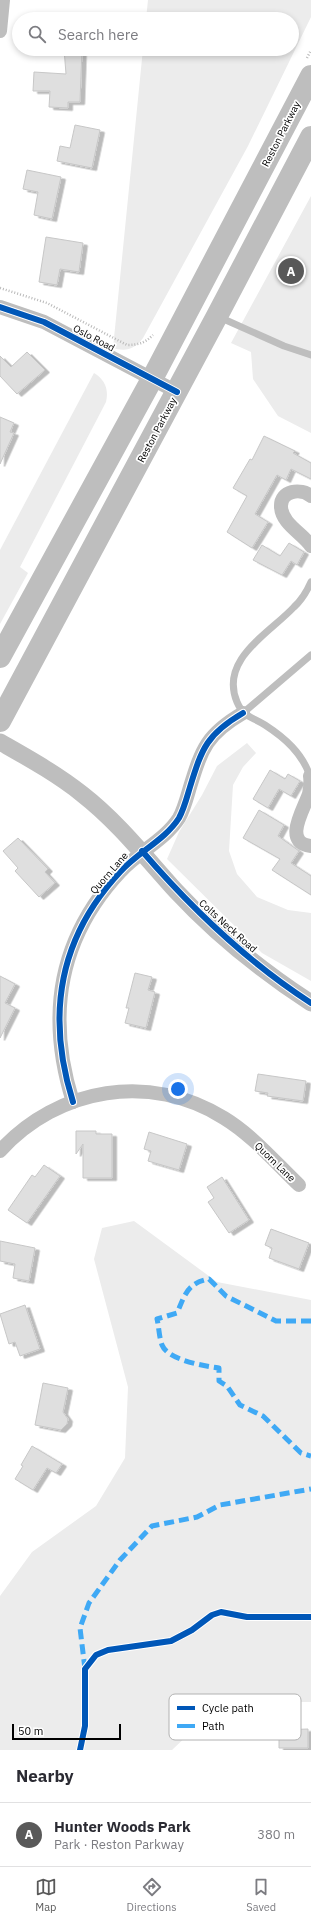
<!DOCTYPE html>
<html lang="en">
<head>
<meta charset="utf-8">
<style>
  :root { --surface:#fff; --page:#f7f7f7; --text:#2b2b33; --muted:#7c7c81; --line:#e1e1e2; --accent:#595959 }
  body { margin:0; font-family:"IBM Plex Sans",sans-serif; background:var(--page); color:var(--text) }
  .scale { position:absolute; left:12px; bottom:10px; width:109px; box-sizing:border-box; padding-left:4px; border:2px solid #000; border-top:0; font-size:11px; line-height:14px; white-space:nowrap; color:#000; -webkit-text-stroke:3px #fff; paint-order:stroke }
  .you { position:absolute; left:178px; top:1089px; width:14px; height:14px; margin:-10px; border:3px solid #fff; border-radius:50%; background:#1a73e8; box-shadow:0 0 0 6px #1a73e833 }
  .badge { display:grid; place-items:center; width:26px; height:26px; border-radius:50%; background:var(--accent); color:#fff; font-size:13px; font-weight:700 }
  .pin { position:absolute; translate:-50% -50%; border:2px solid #fff; box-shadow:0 1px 4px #0006 }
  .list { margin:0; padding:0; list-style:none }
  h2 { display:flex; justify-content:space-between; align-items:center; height:52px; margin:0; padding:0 16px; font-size:17px }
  h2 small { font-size:13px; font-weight:400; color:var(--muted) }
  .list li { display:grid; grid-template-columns:26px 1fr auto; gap:12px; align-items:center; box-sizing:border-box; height:64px; padding:0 16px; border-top:1px solid var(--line) }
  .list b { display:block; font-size:15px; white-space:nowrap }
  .list p { margin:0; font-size:13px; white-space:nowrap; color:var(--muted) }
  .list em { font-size:13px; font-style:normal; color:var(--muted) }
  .icon { flex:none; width:22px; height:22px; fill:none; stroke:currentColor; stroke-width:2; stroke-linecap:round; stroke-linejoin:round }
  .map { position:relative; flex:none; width:311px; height:1750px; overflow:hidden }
  .search { position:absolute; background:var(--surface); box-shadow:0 2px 6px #0003; left:12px; right:12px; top:12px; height:44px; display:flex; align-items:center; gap:10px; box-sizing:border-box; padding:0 14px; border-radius:22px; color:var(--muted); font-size:15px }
  .sheet { height:116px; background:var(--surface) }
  nav { display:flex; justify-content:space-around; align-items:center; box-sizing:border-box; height:56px; border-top:1px solid var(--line); background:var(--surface); font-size:11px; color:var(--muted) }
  nav a { display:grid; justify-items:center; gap:2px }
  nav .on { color:var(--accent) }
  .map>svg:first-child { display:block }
</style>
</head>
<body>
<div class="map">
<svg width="311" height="1750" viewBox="0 0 311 1750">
  <defs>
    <filter id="shadow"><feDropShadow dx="4.5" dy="2.5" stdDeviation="0" flood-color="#0004"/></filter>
  </defs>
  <rect width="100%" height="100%" fill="#fff"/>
  <g fill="#ececec">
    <path d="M148,0H311V17L248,146L143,338C135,349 126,352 113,348L143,49H292V19H146Z"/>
    <path d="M311,196V433L278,416L253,379L251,352L231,343Z"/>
    <path d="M94,373C105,380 109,389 106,402L20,567L28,573L0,624V550Z"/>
    <path d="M247,743L256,753L243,767L233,785L229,851L237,874L257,897L288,910L311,913V981L262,953L167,859L179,832L202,795L217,766Z"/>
    <path d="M134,1221L217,1282L311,1300V1702H282L191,1732L172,1750H0V1596L32,1552L96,1506L125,1458L128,1387L94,1259L102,1228Z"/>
  </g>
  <g fill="#dfdfdf" stroke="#c7c7c7" filter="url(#shadow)">
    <path d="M64,49H82L80,102H68V108L49,107L50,91H33L34,72L66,74Z"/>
    <path d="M75,125L100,130L92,168L57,161L60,146L70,148Z"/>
    <path d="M27,170L61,177L52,219L34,215L38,192L23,189Z"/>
    <path d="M46,237L83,243L79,272L60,269L57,285L39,282Z"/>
    <path d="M27,352L45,370L17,394L0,376V356L11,367Z"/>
    <path d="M0,417L14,423L10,432L14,433L0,464Z"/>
    <path d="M264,436L295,451L293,453L311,463V479L291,469L286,480L277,475L255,514L268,522L252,548L227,532L247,496L233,488L250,459L252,460Z"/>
    <path d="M289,543L304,552L297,565L291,561L282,575L253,560L262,545L280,556Z"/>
    <path d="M270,770L285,779L288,774L300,781L291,796L279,789L268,808L253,799Z"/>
    <path d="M259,810L284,825L278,836L299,851L291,863L311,876V895L272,870L280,859L243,838Z"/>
    <path d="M18,838L48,869L45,872L55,883L39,897L15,871L18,868L3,851Z"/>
    <path d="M135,973L152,977L148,990L155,992L146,1028L125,1023L129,1008H126Z"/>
    <path d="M0,976L15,984L5,1003L15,1008L0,1038Z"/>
    <path d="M258,1074L306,1081L303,1101L267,1096L268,1093L255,1091Z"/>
    <path d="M76,1131H96V1134H112V1178H83V1144L76,1154Z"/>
    <path d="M149,1132L187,1144L179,1170L148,1161L151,1151L144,1149Z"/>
    <path d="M44,1165L60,1176L27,1223L8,1210L32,1175L35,1177Z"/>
    <path d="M222,1177L249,1220L229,1233L208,1202L214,1198L207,1187Z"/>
    <path d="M271,1229L309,1243L299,1269L269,1258L272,1248L265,1245Z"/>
    <path d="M0,1241L35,1248L29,1281L13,1278L15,1264L0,1261Z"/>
    <path d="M25,1305L40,1349L20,1356L15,1342L9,1344L0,1314Z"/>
    <path d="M43,1383L68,1388L63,1412L68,1419L67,1424L61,1430L35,1425Z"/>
    <path d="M32,1446L62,1464L56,1473L47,1468L33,1490L15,1479L23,1466L21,1465Z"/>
    <path d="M308,1729V1748H279V1730Z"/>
  </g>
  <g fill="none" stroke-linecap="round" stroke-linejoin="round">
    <g stroke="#b9b9b9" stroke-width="2.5" stroke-dasharray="1 2" stroke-linecap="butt">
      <path d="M307,58L311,50"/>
      <path d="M0,288L47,303L127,345C138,345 145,343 153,335"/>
    </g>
    <g stroke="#bebebe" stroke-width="7">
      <path d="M219,317L284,346L311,355"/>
      <path d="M243,713L311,655"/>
      <path d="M310,776C302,753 285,738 265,725C251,716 244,718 237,702C219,659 270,633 294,607C302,600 307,591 311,582"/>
    </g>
    <g stroke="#bebebe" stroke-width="14">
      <path d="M0,31L3,0"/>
      <path d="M0,307L44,322L177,392"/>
      <path d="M311,496C301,488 280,490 281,507C282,524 302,533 311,546"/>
      <path d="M310,776C311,782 310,789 309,794C304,809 282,843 311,846"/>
      <path d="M73,1102C46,1016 58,938 121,871C138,852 165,840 179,818C184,809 187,797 190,787C202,748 207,734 243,713"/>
      <path d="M0,1151C58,1087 151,1072 224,1118C252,1135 275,1162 299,1185"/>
    </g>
    <path stroke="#bebebe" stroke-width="17" d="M0,742C28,758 57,774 82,794C118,822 146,858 176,891C216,934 262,971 311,1003"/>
    <g stroke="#bebebe" stroke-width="22">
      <path d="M0,657L152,379L311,76"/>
      <path d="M0,721L217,316L311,137"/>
    </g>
    <g stroke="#3fa9f5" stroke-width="5" stroke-dasharray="10 5" stroke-linecap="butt">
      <path d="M311,1321H276L226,1296L209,1279C187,1283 185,1295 177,1313L157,1319C159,1327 159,1337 162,1345C168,1360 204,1366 219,1368V1381L227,1386L240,1405L263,1416L301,1453L311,1456"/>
      <path d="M85,1669L80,1628L89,1603L120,1560L152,1526L197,1517L220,1505L311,1489"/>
    </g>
    <defs>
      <g id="cycleway">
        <path d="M0,307L44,322L177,392"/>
        <path d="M142,851C192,909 246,961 311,1003"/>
        <path d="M73,1102C46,1016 58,938 121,871C138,852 165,840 179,818C184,809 187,797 190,787C202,748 207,734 243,713"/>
        <path d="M80,1750L85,1726V1669L96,1655L108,1650L171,1641L192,1630L212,1615L221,1612L247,1617H311"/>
      </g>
    </defs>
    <use href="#cycleway" stroke="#fff" stroke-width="8"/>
    <use href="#cycleway" stroke="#0057b8" stroke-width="6"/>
  </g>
  <g text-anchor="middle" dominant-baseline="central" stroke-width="3.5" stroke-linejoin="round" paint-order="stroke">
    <g font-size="10" fill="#000" stroke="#fff">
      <text transform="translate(281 134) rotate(-63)">Reston Parkway</text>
      <text transform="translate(94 338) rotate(28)">Oslo Road</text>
      <text transform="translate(157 430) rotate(-62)">Reston Parkway</text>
      <text transform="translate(109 873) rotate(-49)">Quorn Lane</text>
      <text transform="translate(228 926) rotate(42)">Colts Neck Road</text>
      <text transform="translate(275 1162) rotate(44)">Quorn Lane</text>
    </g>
  </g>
  <rect x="169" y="1694" width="132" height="46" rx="6" fill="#fff" stroke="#b2b2b2" stroke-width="1"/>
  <rect x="177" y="1706" width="18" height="4" fill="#0057b8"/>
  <rect x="177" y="1724" width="18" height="4" fill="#3fa9f5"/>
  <g font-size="11" fill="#000">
    <text x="202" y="1712">Cycle path</text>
    <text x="202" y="1730">Path</text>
  </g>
</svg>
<div class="scale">50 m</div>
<div class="you"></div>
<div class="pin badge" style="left:291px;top:271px">A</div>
<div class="search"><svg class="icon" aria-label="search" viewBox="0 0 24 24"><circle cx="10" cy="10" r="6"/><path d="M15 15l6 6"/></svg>Search here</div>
</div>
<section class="sheet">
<h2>Nearby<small></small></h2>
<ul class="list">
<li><span class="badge">A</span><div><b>Hunter Woods Park</b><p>Park · Reston Parkway</p></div><em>380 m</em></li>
</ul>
</section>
<nav>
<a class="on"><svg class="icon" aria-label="map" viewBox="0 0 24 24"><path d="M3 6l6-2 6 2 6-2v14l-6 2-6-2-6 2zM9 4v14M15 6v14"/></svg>Map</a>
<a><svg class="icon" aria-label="directions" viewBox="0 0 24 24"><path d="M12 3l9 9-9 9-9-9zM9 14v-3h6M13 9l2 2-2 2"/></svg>Directions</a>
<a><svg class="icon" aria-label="saved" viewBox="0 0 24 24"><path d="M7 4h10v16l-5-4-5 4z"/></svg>Saved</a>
</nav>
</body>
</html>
